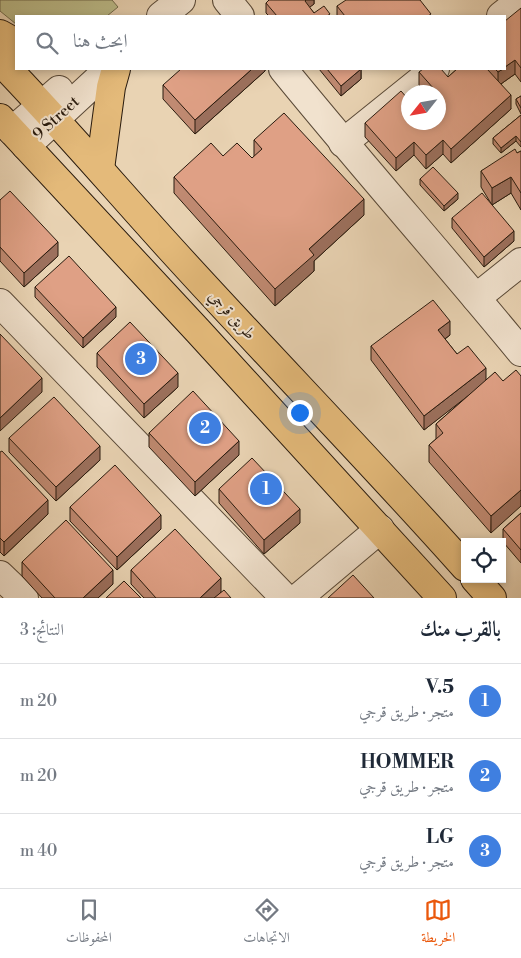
<!DOCTYPE html>
<html lang="ar">
<head>
<meta charset="utf-8">
<style>
  :root { --surface:#fff; --page:#f6f6f7; --text:#1f2937; --muted:#747a83; --line:#e0e1e3; --accent:#ea580c }
  body { margin:0; font-family:"Libre Bodoni",Amiri,serif; background:var(--page); color:var(--text); direction:rtl }
  .controls { position:absolute; right:15px; bottom:15px; display:grid; overflow:hidden; border-radius:0px; box-shadow:0 2px 8px #0003 }
  .controls button { width:45px; height:45px; display:grid; place-items:center; padding:0; border:0; border-bottom:1px solid var(--line); background:var(--surface); color:var(--text); font:25px sans-serif }
  .compass { position:absolute; left:401px; top:85px; width:45px; height:45px; border-radius:50%; background:var(--surface); box-shadow:0 2px 8px #0003; rotate:239deg }
  .you { position:absolute; left:299px; top:412px; width:18px; height:18px; margin:-12px; border:4px solid #fff; border-radius:50%; background:#1a73e8; box-shadow:0 0 0 8px #1a73e833 }
  .badge { display:grid; place-items:center; width:32px; height:32px; border-radius:50%; background:var(--accent); color:#fff; font-size:16px; font-weight:700 }
  .pin { position:absolute; translate:-50% -50%; border:2px solid #fff; box-shadow:0 1px 5px #0006 }
  .list { margin:0; padding:0; list-style:none }
  h2 { display:flex; justify-content:space-between; align-items:center; height:65px; margin:0; padding:0 20px; font-size:21px }
  h2 small { font-size:16px; font-weight:400; color:var(--muted) }
  .list li { display:grid; grid-template-columns:32px 1fr auto; gap:15px; align-items:center; box-sizing:border-box; height:75px; padding:0 20px; border-top:1px solid var(--line) }
  .list b { display:block; font-size:19px; white-space:nowrap }
  .list p { margin:0; font-size:16px; white-space:nowrap; color:var(--muted) }
  .list em { font-size:16px; font-style:normal; color:var(--muted) }
  .icon { flex:none; width:28px; height:28px; fill:none; stroke:currentColor; stroke-width:2; stroke-linecap:round; stroke-linejoin:round }
  .map { position:relative; flex:none; width:521px; height:598px; overflow:hidden; direction:ltr }
  .search { position:absolute; background:var(--surface); box-shadow:0 2px 8px #0003; left:15px; right:15px; top:15px; height:55px; display:flex; align-items:center; gap:12px; box-sizing:border-box; padding:0 18px; border-radius:0px; color:var(--muted); font-size:19px }
  .sheet { height:290px; background:var(--surface) }
  nav { display:flex; justify-content:space-around; align-items:center; box-sizing:border-box; height:70px; border-top:1px solid var(--line); background:var(--surface); font-size:14px; color:var(--muted) }
  nav a { display:grid; justify-items:center; gap:2px }
  nav .on { color:var(--accent) }
  .map>svg:first-child { display:block }
</style>
</head>
<body>
<div class="map">
<svg width="521" height="598" viewBox="0 0 521 598">
  <rect width="100%" height="100%" fill="#e9d3b3"/>
  <filter id="stains"><feTurbulence type="fractalNoise" baseFrequency=".004" numOctaves="4"/><feColorMatrix values="0 0 0 0 .2 0 0 0 0 .09 0 0 0 0 .02 0 0 0 .5 -.17"/></filter>
  <radialGradient id="worn" r=".72"><stop offset=".6" stop-color="#630" stop-opacity="0"/><stop offset="1" stop-color="#630" stop-opacity=".3"/></radialGradient>
  <path fill="#bbbb89" stroke="#726b4c" d="M0,0H112L118,7L107,16H16V24L0,11Z"/>
  <g fill="none" stroke-linecap="round" stroke-linejoin="round">
    <defs>
      <g id="minor">
        <path d="M227,0L240,16"/>
        <path d="M161,16L181,0"/>
        <path d="M501,16L521,0"/>
        <path d="M283,69C361,165 443,257 521,352"/>
        <path d="M12,131L59,90"/>
        <path d="M343,143L435,69"/>
        <path d="M26,146L109,69"/>
        <path d="M476,298L521,262"/>
        <path d="M0,303L285,598"/>
        <path d="M0,575L24,598"/>
        <path d="M298,598L380,529"/>
      </g>
      <g id="highway">
        <path d="M0,34L16,43"/>
        <path d="M0,61C58,121 112,184 168,246C266,354 368,458 465,567"/>
        <path d="M0,118L198,331L442,598"/>
        <path d="M100,169L111,87L116,69"/>
        <path d="M475,579L492,598"/>
      </g>
    </defs>
    <use href="#minor" stroke="#594937" stroke-width="30"/>
    <use href="#highway" stroke="#291b0e" stroke-width="30"/>
    <use href="#minor" stroke="#f1e2ce" stroke-width="28"/>
    <use href="#highway" stroke="#e4ba7a" stroke-width="28"/>
  </g>
  <g fill="#c08a72" stroke="#291b0e">
    <path d="M314,0V4L309,7L314,13L330,16H269L266,13V3Z"/>
    <path d="M337,6L431,16H337Z"/>
    <path d="M521,8V82L515,74L501,84L511,109L451,163L443,154L426,169L414,155L396,171L365,137V123L408,122L438,92H426L419,85V72L448,77L457,69H505Z"/>
    <path d="M265,69V71L195,134L163,99V85Z"/>
    <path d="M319,69H361V79L341,96Z"/>
    <path d="M521,96V114L516,104V99Z"/>
    <path d="M521,115V147L516,141L501,153L493,144V138Z"/>
    <path d="M254,140L364,215L314,261V271L275,306L174,193V177L223,156L252,158L254,157Z"/>
    <path d="M521,151V210L511,193L492,205L481,187V171Z"/>
    <path d="M420,179L458,199L444,211L420,185Z"/>
    <path d="M0,200L58,256L24,287L0,261Z"/>
    <path d="M452,218L514,241L484,267L452,228Z"/>
    <path d="M35,287L116,317L83,348L35,297Z"/>
    <path d="M450,335L445,339L457,354L486,381L495,372L491,533L429,462V445L436,439V424L472,392L424,430L371,360V346Z"/>
    <path d="M97,353L178,387L144,418L97,367Z"/>
    <path d="M149,433L239,455L195,496L149,447Z"/>
    <path d="M9,438L100,460L56,501L9,452Z"/>
    <path d="M0,452L48,514L4,556L0,552Z"/>
    <path d="M219,489L300,523L264,554L219,503Z"/>
    <path d="M70,507L161,529L117,570L70,521Z"/>
    <path d="M521,513V563L503,542V529Z"/>
    <path d="M22,562L113,584L98,598H42L22,576Z"/>
    <path d="M131,570L221,592L231,598H144L131,584Z"/>
  </g>
  <g fill="#9c705d" stroke="#291b0e">
    <path d="M306,0H314V4L305,11V1Z"/>
    <path d="M515,60V74L498,86V72L503,69H505V67Z"/>
    <path d="M252,69H265V71L195,134V120Z"/>
    <path d="M361,69V79L341,96V86Z"/>
    <path d="M511,95V109L451,163V149Z"/>
    <path d="M516,136V141L501,153V148Z"/>
    <path d="M443,140V154L426,169V155Z"/>
    <path d="M414,142V155L396,171V158Z"/>
    <path d="M511,177V193L492,205V188Z"/>
    <path d="M458,193V199L444,211V206Z"/>
    <path d="M364,199V215L314,261V271L275,306V289L309,249Z"/>
    <path d="M514,231V241L484,267V257Z"/>
    <path d="M58,242V256L24,287V273Z"/>
    <path d="M116,307V317L83,348V338Z"/>
    <path d="M450,321V335L438,344V330Z"/>
    <path d="M486,368V382L424,430V416Z"/>
    <path d="M178,373V387L144,418V404Z"/>
    <path d="M42,378V392L0,431V418Z"/>
    <path d="M239,441V455L195,496V482Z"/>
    <path d="M100,446V460L56,501V487Z"/>
    <path d="M521,490V506L491,533V516Z"/>
    <path d="M48,500V514L4,556V542Z"/>
    <path d="M300,509V523L264,554V540Z"/>
    <path d="M161,515V529L117,570V557Z"/>
    <path d="M113,570V584L98,598H83Z"/>
    <path d="M221,578V592L215,598H200Z"/>
  </g>
  <g fill="#dfa085" stroke="#291b0e">
    <path d="M269,0H306L305,1L314,13L324,6L330,14L327,16H277L266,3Z"/>
    <path d="M346,0H420L431,14L428,16H345L337,6Z"/>
    <path d="M521,8V68L515,60L505,67V21Z"/>
    <path d="M181,69H252L195,120L163,85Z"/>
    <path d="M327,69H361L341,86Z"/>
    <path d="M423,69H441L448,77L457,69H487L511,95L451,149L443,140L426,155L414,142L396,158L365,123L401,91L408,99V122H438V92H430L434,89L419,72Z"/>
    <path d="M495,69H503L498,72Z"/>
    <path d="M521,96V108L516,99Z"/>
    <path d="M284,113L364,199L309,249L314,255L275,289L174,177L211,143L223,156L237,143L252,158L262,149L254,140Z"/>
    <path d="M521,115V142L516,136L501,148L493,138Z"/>
    <path d="M515,149L517,153L521,151V193L511,177L492,188L481,171Z"/>
    <path d="M433,167L458,193L444,206L420,179Z"/>
    <path d="M10,191L58,242L24,273L0,247V200Z"/>
    <path d="M482,193L514,231L484,257L452,218Z"/>
    <path d="M69,256L116,307L83,338L35,287Z"/>
    <path d="M433,300L450,321L438,330L457,354L468,346L486,368L424,416L371,346Z"/>
    <path d="M130,322L178,373L144,404L97,353Z"/>
    <path d="M0,334L42,378L0,418Z"/>
    <path d="M516,370L521,376V490L491,516L429,445L443,433L436,424L495,372L503,381Z"/>
    <path d="M193,391L239,441L195,482L149,433Z"/>
    <path d="M54,397L100,446L56,487L9,438Z"/>
    <path d="M2,451L48,500L4,542L0,538V452Z"/>
    <path d="M252,458L300,509L264,540L219,489Z"/>
    <path d="M115,465L161,515L117,557L70,507Z"/>
    <path d="M521,513V550L503,529Z"/>
    <path d="M66,520L113,570L83,598H55L22,562Z"/>
    <path d="M175,529L221,578L200,598H156L131,570Z"/>
    <path d="M353,575L374,598H328Z"/>
    <path d="M124,581L141,598H106Z"/>
    <path d="M224,590L231,598H214Z"/>
  </g>
  <g text-anchor="middle" dominant-baseline="central" stroke-width="4" stroke-linejoin="round" paint-order="stroke">
    <g font-size="16" fill="#291b0e" stroke="#f1e2ce">
      <text transform="translate(56 118) rotate(-42)">9 Street</text>
      <text transform="translate(232 315) rotate(47)">طريق قرجي</text>
    </g>
  </g>
  <rect width="100%" height="100%" filter="url(#stains)"/>
  <rect width="100%" height="100%" fill="url(#worn)"/>
</svg>
<div class="controls">
<button><svg class="icon" aria-label="locate" viewBox="0 0 24 24"><circle cx="12" cy="12" r="6"/><path d="M12 2v4M12 18v4M2 12h4M18 12h4"/></svg></button>
</div>
<svg class="compass" viewBox="-18 -18 36 36"><path d="M0-13l5 13h-10z" fill="#e53935"/><path d="M0 13l5-13h-10z" fill="#747a83"/></svg>
<div class="you"></div>
<div class="pin badge" style="left:266px;top:489px;background:#3f7fe0">1</div>
<div class="pin badge" style="left:205px;top:428px;background:#3f7fe0">2</div>
<div class="pin badge" style="left:141px;top:359px;background:#3f7fe0">3</div>
<div class="search"><svg class="icon" aria-label="search" viewBox="0 0 24 24"><circle cx="10" cy="10" r="6"/><path d="M15 15l6 6"/></svg>ابحث هنا</div>
</div>
<section class="sheet">
<h2>بالقرب منك<small>النتائج: 3</small></h2>
<ul class="list">
<li><span class="badge" style="background:#3f7fe0">1</span><div><b>V.5</b><p>متجر · طريق قرجي</p></div><em>20 m</em></li>
<li><span class="badge" style="background:#3f7fe0">2</span><div><b>HOMMER</b><p>متجر · طريق قرجي</p></div><em>20 m</em></li>
<li><span class="badge" style="background:#3f7fe0">3</span><div><b>LG</b><p>متجر · طريق قرجي</p></div><em>40 m</em></li>
</ul>
</section>
<nav>
<a class="on"><svg class="icon" aria-label="map" viewBox="0 0 24 24"><path d="M3 6l6-2 6 2 6-2v14l-6 2-6-2-6 2zM9 4v14M15 6v14"/></svg>الخريطة</a>
<a><svg class="icon" aria-label="directions" viewBox="0 0 24 24"><path d="M12 3l9 9-9 9-9-9zM9 14v-3h6M13 9l2 2-2 2"/></svg>الاتجاهات</a>
<a><svg class="icon" aria-label="saved" viewBox="0 0 24 24"><path d="M7 4h10v16l-5-4-5 4z"/></svg>المحفوظات</a>
</nav>
</body>
</html>
